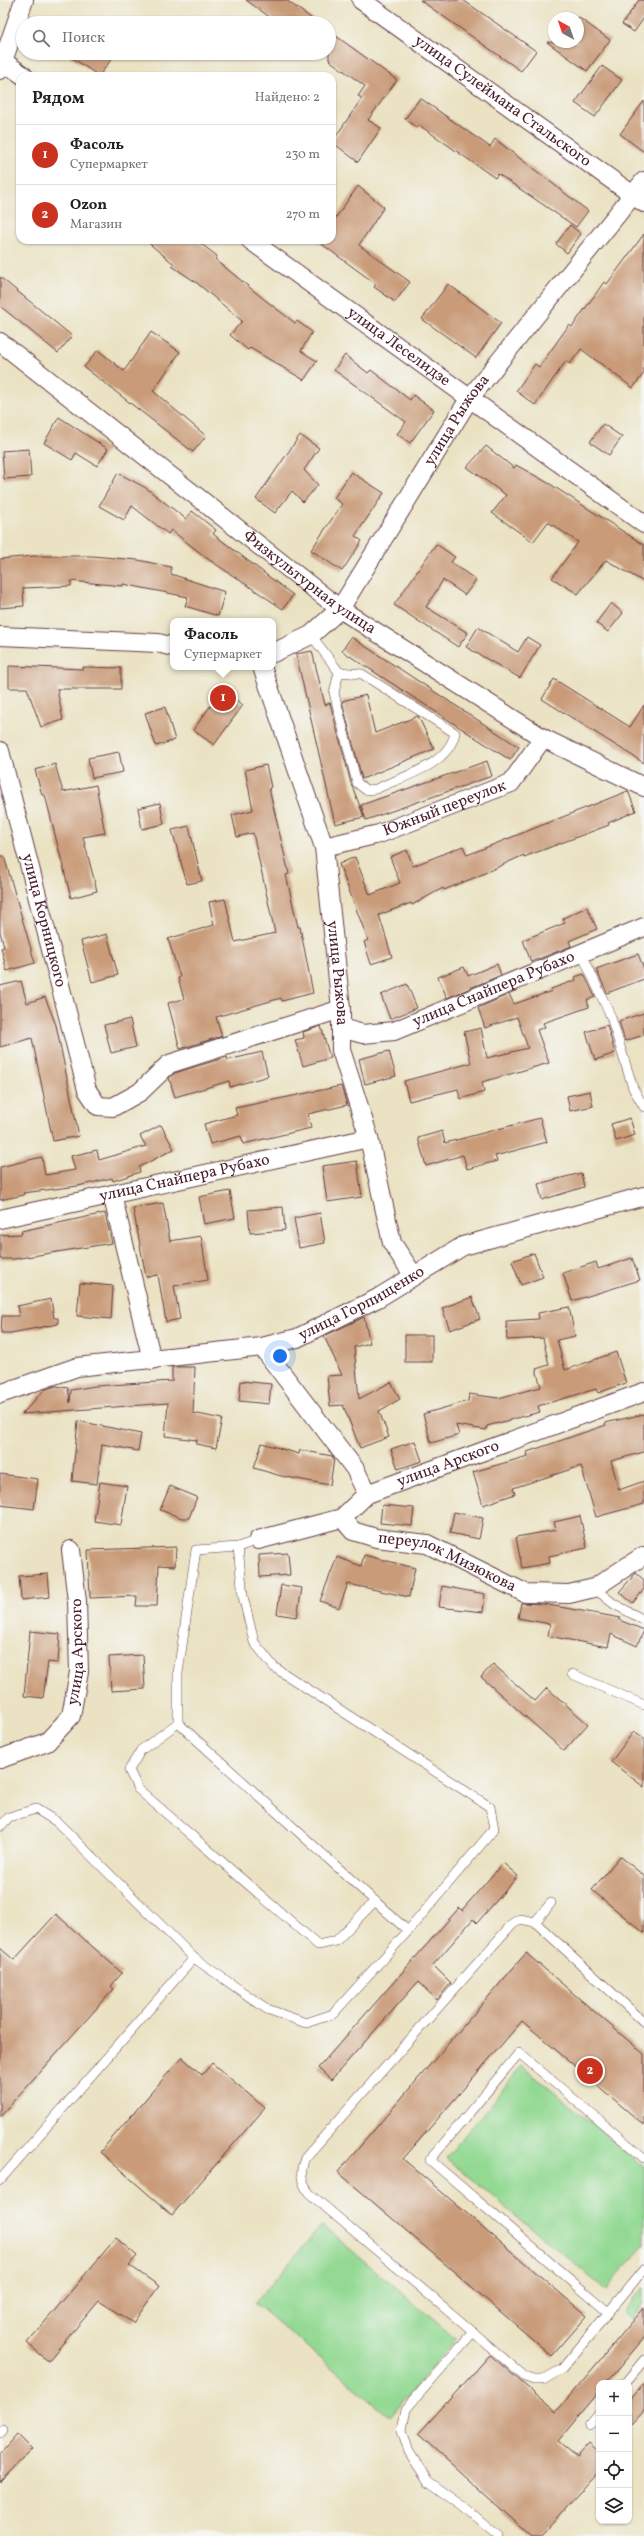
<!DOCTYPE html>
<html lang="ru">
<head>
<meta charset="utf-8">
<style>
  :root { --surface:#fff; --page:#f2f2f2; --text:#222; --muted:#767676; --line:#e0e0e0; --accent:#c8321e }
  body { margin:0; font-family:Vollkorn,serif; background:var(--page); color:var(--text) }
  .controls { position:absolute; right:12px; bottom:12px; display:grid; overflow:hidden; border-radius:8px; box-shadow:0 1px 3px #0004 }
  .controls button { width:36px; height:36px; display:grid; place-items:center; padding:0; border:0; border-bottom:1px solid var(--line); background:var(--surface); color:var(--text); font:20px sans-serif }
  .compass { position:absolute; left:548px; top:12px; width:36px; height:36px; border-radius:50%; background:var(--surface); box-shadow:0 1px 3px #0004; rotate:320deg }
  .you { position:absolute; left:280px; top:1356px; width:14px; height:14px; margin:-10px; border:3px solid #fff; border-radius:50%; background:#1a73e8; box-shadow:0 0 0 6px #1a73e833 }
  .badge { display:grid; place-items:center; width:26px; height:26px; border-radius:50%; background:var(--accent); color:#fff; font-size:13px; font-weight:700 }
  .pin { position:absolute; translate:-50% -50%; border:2px solid #fff; box-shadow:0 1px 4px #0006 }
  .popup { position:absolute; left:170px; top:618px; width:106px; height:52px; box-sizing:border-box; display:grid; place-content:center; border-radius:8px; background:var(--surface); filter:drop-shadow(0 1px 3px #0005); font-size:13px; white-space:nowrap; color:var(--muted) }
  .popup b { font-size:15px; color:var(--text) }
  .popup::after { content:''; position:absolute; left:50%; top:100%; margin-left:-8px; border:8px solid transparent; border-top-color:var(--surface) }
  .list { margin:0; padding:0; list-style:none }
  h2 { display:flex; justify-content:space-between; align-items:center; height:52px; margin:0; padding:0 16px; font-size:17px }
  h2 small { font-size:13px; font-weight:400; color:var(--muted) }
  .list li { display:grid; grid-template-columns:26px 1fr auto; gap:12px; align-items:center; box-sizing:border-box; height:60px; padding:0 16px; border-top:1px solid var(--line) }
  .list b { display:block; font-size:15px; white-space:nowrap }
  .list p { margin:0; font-size:13px; white-space:nowrap; color:var(--muted) }
  .list em { font-size:13px; font-style:normal; color:var(--muted) }
  .icon { flex:none; width:22px; height:22px; fill:none; stroke:currentColor; stroke-width:2; stroke-linecap:round; stroke-linejoin:round }
  .map { position:relative; flex:none; width:644px; height:2536px; overflow:hidden }
  .search { position:absolute; background:var(--surface); box-shadow:0 1px 3px #0004; left:16px; top:16px; width:320px; height:44px; display:flex; align-items:center; gap:10px; box-sizing:border-box; padding:0 14px; border-radius:22px; color:var(--muted); font-size:15px }
  .panel { position:absolute; background:var(--surface); box-shadow:0 1px 3px #0004; left:16px; top:72px; width:320px; height:172px; border-radius:12px }
  .map>svg:first-child { display:block }
</style>
</head>
<body>
<div class="map">
<svg width="644" height="2536" viewBox="0 0 644 2536">
  <rect width="100%" height="100%" fill="#f6f6f2"/>
  <filter id="ink" filterUnits="userSpaceOnUse"><feTurbulence type="fractalNoise" baseFrequency=".025" numOctaves="2"/><feDisplacementMap in="SourceGraphic" scale="8" xChannelSelector="R" yChannelSelector="G"/><feConvolveMatrix kernelMatrix="1 2 1 2 8 2 1 2 1" color-interpolation-filters="sRGB"/></filter>
  <filter id="wash" filterUnits="userSpaceOnUse"><feTurbulence type="fractalNoise" baseFrequency=".012" numOctaves="4" result="noise"/><feDisplacementMap in="SourceGraphic" scale="16" xChannelSelector="R" yChannelSelector="G"/><feGaussianBlur stdDeviation="0.9" result="paint"/><feColorMatrix in="noise" values="0 0 0 0 0 0 0 0 0 0 0 0 0 0 0 0 0 1.4 0 .05"/><feComposite in="paint" operator="in"/></filter>
  <g filter="url(#wash)">
    <rect width="100%" height="100%" fill="#eae2c2"/>
    <g fill="#93d993" stroke="#6e7c5f">
      <path d="M522,2066L644,2166V2245L606,2290L446,2158Z"/>
      <path d="M322,2225L456,2339L390,2417L255,2303Z"/>
      <path d="M644,2287V2303L631,2319L623,2312Z"/>
    </g>
    <g id="blocks">
      <g fill="#c99b79">
        <path d="M246,0H286L318,23H278Z"/>
        <path d="M420,0H463L536,51L521,71Z"/>
        <path d="M639,0H644V18L634,32L622,24Z"/>
        <path d="M578,17L610,40L587,71L547,42H578Z"/>
        <path d="M329,31L397,80L368,120L381,128L358,162L332,142L362,98L358,96L365,86L329,60Z"/>
        <path d="M65,53H116L99,76Z"/>
        <path d="M602,66L622,80L595,117L575,103Z"/>
        <path d="M420,98L490,147L495,139L588,211L576,227L498,174L495,178L419,125L417,128L405,119Z"/>
        <path d="M644,101V152L620,134Z"/>
        <path d="M358,186L384,207L359,245L410,282L395,302L374,287L376,284L316,240H332V223Z"/>
        <path d="M570,225L581,234L567,253L556,244Z"/>
        <path d="M644,234V373L633,388L581,349L570,364L566,361L535,405L516,391L535,364L539,367L569,325L572,327L604,282L607,284Z"/>
        <path d="M145,240H196L217,256L215,259L260,296L295,323L297,321L312,332L301,351L317,361L304,380L250,348L248,350L230,335L242,321L197,283L172,266L174,264Z"/>
        <path d="M0,277L72,336L58,353L0,306Z"/>
        <path d="M448,284L501,323L476,358L422,319Z"/>
        <path d="M151,332L180,352L153,391L206,436L193,452L84,367L98,350L124,371Z"/>
        <path d="M345,355L368,373L371,370L410,400L413,395L434,410L410,443L397,434L406,422L334,370Z"/>
        <path d="M59,417L108,449L97,466L76,453L72,460L44,443Z"/>
        <path d="M603,424L622,437L609,455L590,442Z"/>
        <path d="M300,435L319,448L304,470L318,485L303,502L292,491L275,513L256,499Z"/>
        <path d="M486,446L514,468L516,465L550,484L644,545V582L606,560L578,594L552,578L578,542L548,522L533,542L492,513L506,495L467,467Z"/>
        <path d="M29,449L31,477L4,479L2,451Z"/>
        <path d="M351,472L384,493L355,536L362,541L342,571L311,550L342,504L334,498Z"/>
        <path d="M118,473L146,488L186,519L192,511L216,530L213,534L293,595L283,609L208,559L171,530L168,534L132,506L124,520L99,506Z"/>
        <path d="M436,544L455,557L451,562L476,580L465,595L443,580L426,607L468,633L458,647L394,605Z"/>
        <path d="M34,556H92L138,560L171,567V574L225,592L218,616L185,606L188,597L123,584V586L71,581V586L23,588L24,606L0,608V559Z"/>
        <path d="M611,603L623,613L608,632L596,623Z"/>
        <path d="M478,627L518,652L527,637L540,645L520,678L466,647Z"/>
        <path d="M351,637L519,747L510,760L342,651Z"/>
        <path d="M312,651L325,705L330,703L351,783L364,817L335,824L296,654Z"/>
        <path d="M9,666L83,669V667L121,668V689H57L63,720L41,727L27,688H9Z"/>
        <path d="M554,679L630,727L644,705V763L542,699Z"/>
        <path d="M222,690L243,705L214,745L193,730Z"/>
        <path d="M366,695L375,733L418,716L434,749L362,779L342,701Z"/>
        <path d="M165,707L175,740L156,746L145,713Z"/>
        <path d="M119,752L123,772L92,778L88,758Z"/>
        <path d="M487,761L492,776L366,820L361,805Z"/>
        <path d="M55,764L63,792L96,785L105,833L83,837L97,891L71,898L45,795H42L35,770Z"/>
        <path d="M266,765L271,787L269,788L289,874L286,875L298,927H300L313,993L282,1001L281,998L216,1017L222,1036L180,1049L168,1003L184,999L178,978L180,977L168,939L214,925L209,902L225,899L235,942L275,933L253,833L237,837L232,815L253,810L245,770Z"/>
        <path d="M628,791L636,811L608,823L609,825L524,857V855L476,877L444,890L443,888L412,905L411,903L379,915L392,957L371,964L364,942L368,940L339,864L355,857L370,895L400,883L390,857L407,850L413,866L463,846L467,855Z"/>
        <path d="M160,803L164,824L142,829L138,808Z"/>
        <path d="M189,826L202,881L187,884L172,830Z"/>
        <path d="M0,856H4L35,963L7,971L1,948L4,947L0,932Z"/>
        <path d="M587,907L597,929L569,941L571,946L531,962L523,940L565,923L563,918Z"/>
        <path d="M107,934L118,975L92,982L81,941Z"/>
        <path d="M638,954L644,969V979L607,993L596,969Z"/>
        <path d="M497,964L501,975L447,998L438,977L464,967L468,976Z"/>
        <path d="M584,974L595,997L587,1000L589,1007L543,1023L545,1027L537,1030L549,1063L482,1082L484,1092L460,1099L458,1089L409,1101L404,1081L471,1063L464,1032L481,1028L487,1058L528,1048L517,1017L485,1028L478,1008L509,994L514,1004L552,991L551,989L576,980L575,977Z"/>
        <path d="M21,981L27,1003L45,997L56,1025L79,1136L53,1141L32,1038L0,1047V986Z"/>
        <path d="M407,984L417,1008L390,1019L381,995Z"/>
        <path d="M644,1013V1035L625,1041L619,1021Z"/>
        <path d="M130,1019L136,1047L111,1053L104,1025Z"/>
        <path d="M607,1025L615,1053L595,1060L586,1032Z"/>
        <path d="M321,1026L330,1058L303,1066L295,1040L304,1038L303,1032Z"/>
        <path d="M389,1051L396,1076L365,1084L359,1059Z"/>
        <path d="M262,1052L268,1076L230,1087L229,1081L175,1097L169,1078L175,1073L227,1057L228,1060Z"/>
        <path d="M341,1086L347,1105L308,1114L311,1128L243,1144L241,1136L210,1144L204,1124L237,1115L235,1108Z"/>
        <path d="M590,1091L593,1106L570,1111L567,1096Z"/>
        <path d="M540,1118L547,1142L495,1156L497,1161L467,1169L463,1155L426,1166L418,1138L442,1131L445,1143Z"/>
        <path d="M630,1118L635,1135L616,1141L611,1124Z"/>
        <path d="M161,1125L174,1149L139,1167L140,1172L113,1181L112,1178L78,1186L23,1193L24,1195L0,1200V1167L42,1157L45,1175L75,1170L71,1156L97,1150L99,1160L146,1146L140,1136Z"/>
        <path d="M357,1161L362,1197L327,1202L322,1166Z"/>
        <path d="M581,1173L584,1187L542,1200L538,1184Z"/>
        <path d="M230,1191L235,1218L204,1224L199,1197Z"/>
        <path d="M163,1203L170,1241L201,1236L208,1280L174,1286L180,1319L166,1322L158,1275L146,1277L133,1208Z"/>
        <path d="M283,1207L285,1230L250,1233L248,1210Z"/>
        <path d="M105,1213L112,1243L14,1259H0V1235L22,1234L21,1231Z"/>
        <path d="M320,1213L325,1243L299,1248L294,1218Z"/>
        <path d="M534,1253L543,1277L521,1285L512,1261Z"/>
        <path d="M632,1258L640,1280L572,1301L563,1273L596,1262L598,1269Z"/>
        <path d="M80,1283L113,1286L111,1319L77,1316Z"/>
        <path d="M472,1297L480,1319L450,1330L442,1308Z"/>
        <path d="M51,1299L54,1318H58V1324L11,1333H1L2,1316H19L17,1306Z"/>
        <path d="M569,1307L575,1336L557,1340L565,1370L616,1352L626,1383L598,1393L596,1389L538,1406L540,1412L487,1426L486,1430L456,1425L459,1435L431,1443L423,1414L468,1401L469,1394L498,1398L541,1387L536,1369L549,1365L543,1338L507,1340L506,1321L539,1319L538,1313Z"/>
        <path d="M364,1317L370,1343L354,1347L359,1399L391,1382L400,1399L379,1411L389,1437L360,1448L343,1405L330,1406L327,1376L342,1375L324,1336Z"/>
        <rect x="405" y="1335" width="27" height="27"/>
        <path d="M172,1367H195L193,1413L222,1419L216,1448L196,1444L197,1440L165,1436L168,1403L22,1414L44,1390L56,1386L68,1388L70,1403L71,1390L95,1386L172,1381Z"/>
        <path d="M241,1381L271,1384L269,1404L239,1401Z"/>
        <path d="M644,1414V1452L611,1461L619,1490L644,1481V1504L596,1517L581,1466L513,1488L515,1494L483,1505L473,1472L528,1456L527,1452L606,1425L605,1423Z"/>
        <path d="M78,1421L141,1434L138,1451L102,1444L97,1484L72,1481Z"/>
        <path d="M415,1441L422,1461L398,1469L391,1449Z"/>
        <path d="M262,1443L299,1454L300,1450L332,1456L334,1459L330,1485L281,1476L254,1468Z"/>
        <path d="M0,1474L38,1479L34,1509L0,1505Z"/>
        <path d="M100,1482L127,1486L121,1525L94,1521Z"/>
        <path d="M170,1486L197,1497L189,1518H182L160,1510Z"/>
        <path d="M382,1505L414,1508L412,1526L380,1523Z"/>
        <path d="M454,1512L483,1518L479,1539L450,1533Z"/>
        <path d="M580,1516L587,1548L549,1556L550,1563L522,1568L516,1537L556,1530L554,1522Z"/>
        <path d="M176,1547L175,1566L159,1565L157,1606H136L137,1596L90,1598L88,1550Z"/>
        <path d="M288,1553L290,1575L260,1577L259,1555Z"/>
        <path d="M364,1555L415,1568L409,1597L348,1584L339,1608L320,1601L337,1557L361,1566Z"/>
        <path d="M636,1573L644,1580V1589L633,1603L619,1592Z"/>
        <path d="M48,1574L50,1597L21,1600L19,1576Z"/>
        <path d="M281,1585L302,1588L297,1617L277,1614Z"/>
        <path d="M442,1586L485,1594L483,1612L439,1607Z"/>
        <path d="M521,1603L543,1604L621,1618L619,1620L644,1630L637,1646L611,1634L608,1647L548,1636L550,1624L518,1618Z"/>
        <path d="M30,1631L60,1634L58,1663L48,1662L43,1698L24,1696Z"/>
        <path d="M143,1655L145,1689L111,1691L109,1657Z"/>
        <path d="M493,1664L535,1701L547,1688L588,1724L564,1751L481,1677Z"/>
        <path d="M634,1731L644,1738V1787L611,1762Z"/>
        <path d="M620,1856L644,1876V1933L592,1890Z"/>
        <path d="M503,1863L518,1876L477,1923L473,1919L433,1965L451,1983L437,2000L418,1982L331,2080L318,2068L459,1908L464,1912L462,1910Z"/>
        <path d="M56,1914L122,1973L111,1986L114,1989L0,2116V1948L14,1960Z"/>
        <path d="M526,1953L644,2054V2125L522,2021L403,2159L587,2316L552,2356L338,2172Z"/>
        <path d="M182,2057L202,2075L212,2063L265,2108L172,2215L100,2152Z"/>
        <path d="M116,2238L137,2256L129,2265L159,2286L133,2323L99,2301L48,2361L27,2343Z"/>
        <path d="M644,2308V2338L606,2383H599V2392L558,2441L577,2457L590,2443L599,2451V2472L541,2536H531L418,2434L490,2355L556,2412Z"/>
        <path d="M644,2383V2410L629,2426V2400Z"/>
        <path d="M17,2434L32,2449L0,2482V2453Z"/>
      </g>
    </g>
  </g>
  <g filter="url(#ink)">
    <use href="#blocks" fill-opacity="0" stroke="#623c42" stroke-width="1"/>
    <g fill="none" stroke-linecap="round" stroke-linejoin="round">
      <defs>
        <g id="service">
          <path d="M311,635L339,672L362,674L455,733C448,766 403,776 376,789L366,790L357,783L334,693L339,672"/>
          <path d="M582,954L611,1017L633,1088L644,1107"/>
          <path d="M258,1540L238,1547L196,1550L178,1673V1723L408,1931"/>
          <path d="M594,1588L614,1604L644,1620"/>
          <path d="M572,1674L644,1705"/>
          <path d="M178,1723L141,1750L129,1770L138,1789L318,1945L336,1941L375,1901"/>
          <path d="M0,1827L9,1817L36,1809L57,1822L194,1958L267,2009L306,2023L333,2014L408,1931L494,1829L490,1807L274,1667L254,1642L243,1596L238,1547"/>
          <path d="M535,1922L551,1903"/>
          <path d="M0,2180L194,1958"/>
          <path d="M608,2312L430,2160L519,2053L644,2158"/>
          <path d="M473,2332L309,2193C300,2181 300,2171 305,2158L513,1923L520,1919L535,1922L644,2022"/>
          <path d="M625,2383L644,2360"/>
          <path d="M589,2426L599,2414"/>
          <path d="M0,2433L3,2430"/>
          <path d="M498,2536L463,2506L428,2481L409,2452L402,2430L406,2409L473,2332L525,2377L534,2380H543L562,2369L644,2269"/>
        </g>
        <g id="minor">
          <path id="s1" d="M361,0L644,203"/>
          <path d="M0,59L24,76"/>
          <path d="M0,70L24,0"/>
          <path id="s2" d="M250,240L644,524"/>
          <path id="s3" d="M0,342L340,609L543,738L644,787"/>
          <path d="M0,636L158,643L173,647"/>
          <path id="s4" d="M273,653L311,635L340,609L469,399L644,181"/>
          <path id="s5" d="M262,667L324,847L341,1009V1050L369,1138L392,1243L414,1276"/>
          <path id="s6" d="M0,751L87,1090L98,1106L113,1107L140,1092L169,1064L341,1009"/>
          <path id="s7" d="M324,847L379,834L511,783L543,738"/>
          <path id="s8" d="M341,1028L363,1034L394,1031L644,927"/>
          <path d="M112,1194L152,1360"/>
          <path id="s9" d="M0,1219L369,1138"/>
          <path d="M262,1347L355,1469L367,1494"/>
          <path id="s10" d="M0,1394L77,1367L262,1347L297,1338L378,1298L463,1246L644,1196"/>
          <path id="s11" d="M342,1518L353,1531L376,1538L427,1544L525,1593L569,1594L594,1588L643,1556"/>
          <path id="s12" d="M258,1540L342,1518L367,1494L644,1392"/>
          <path id="s13" d="M0,1759L47,1742L71,1716L79,1672L77,1601L71,1550"/>
        </g>
      </defs>
      <use href="#service" stroke="#623c42" stroke-width="10"/>
      <use href="#minor" stroke="#623c42" stroke-width="20"/>
      <use href="#service" stroke="#fff" stroke-width="9"/>
      <use href="#minor" stroke="#fff" stroke-width="18"/>
    </g>
  </g>
  <g text-anchor="middle" dominant-baseline="central" stroke-width="3" stroke-linejoin="round" paint-order="stroke">
    <g font-size="16" fill="#4a1f2b" stroke="#f6f6f2">
      <text stroke="none"><textPath href="#s1" startOffset="174">улица Сулеймана Стальского</textPath></text>
      <text stroke="none"><textPath href="#s2" startOffset="183">улица Леселидзе</textPath></text>
      <text stroke="none"><textPath href="#s4" startOffset="303">улица Рыжова</textPath></text>
      <text stroke="none"><textPath href="#s3" startOffset="392">Физкультурная улица</textPath></text>
      <text stroke="none"><textPath href="#s7" startOffset="127">Южный переулок</textPath></text>
      <text stroke="none"><textPath href="#s6" startOffset="175">улица Корницкого</textPath></text>
      <text stroke="none"><textPath href="#s5" startOffset="317">улица Рыжова</textPath></text>
      <text stroke="none"><textPath href="#s8" startOffset="162">улица Снайпера Рубахо</textPath></text>
      <text stroke="none"><textPath href="#s9" startOffset="189">улица Снайпера Рубахо</textPath></text>
      <text stroke="none"><textPath href="#s10" startOffset="377">улица Горпищенко</textPath></text>
      <text stroke="none"><textPath href="#s12" startOffset="208">улица Арского</textPath></text>
      <text stroke="none"><textPath href="#s11" startOffset="117">переулок Мизюкова</textPath></text>
      <text stroke="none"><textPath href="#s13" startOffset="150">улица Арского</textPath></text>
    </g>
  </g>
</svg>
<div class="controls">
<button>+</button>
<button>−</button>
<button><svg class="icon" aria-label="locate" viewBox="0 0 24 24"><circle cx="12" cy="12" r="6"/><path d="M12 2v4M12 18v4M2 12h4M18 12h4"/></svg></button>
<button><svg class="icon" aria-label="layers" viewBox="0 0 24 24"><path d="M12 4l9 5-9 5-9-5zM3 14l9 5 9-5"/></svg></button>
</div>
<svg class="compass" viewBox="-18 -18 36 36"><path d="M0-13l5 13h-10z" fill="#e53935"/><path d="M0 13l5-13h-10z" fill="#767676"/></svg>
<div class="you"></div>
<div class="pin badge" style="left:223px;top:698px">1</div>
<div class="popup"><b>Фасоль</b>Супермаркет</div>
<div class="pin badge" style="left:590px;top:2071px">2</div>
<div class="search"><svg class="icon" aria-label="search" viewBox="0 0 24 24"><circle cx="10" cy="10" r="6"/><path d="M15 15l6 6"/></svg>Поиск</div>
<section class="panel">
<h2>Рядом<small>Найдено: 2</small></h2>
<ul class="list">
<li><span class="badge">1</span><div><b>Фасоль</b><p>Супермаркет</p></div><em>230 m</em></li>
<li><span class="badge">2</span><div><b>Ozon</b><p>Магазин</p></div><em>270 m</em></li>
</ul>
</section>
</div>
</body>
</html>
